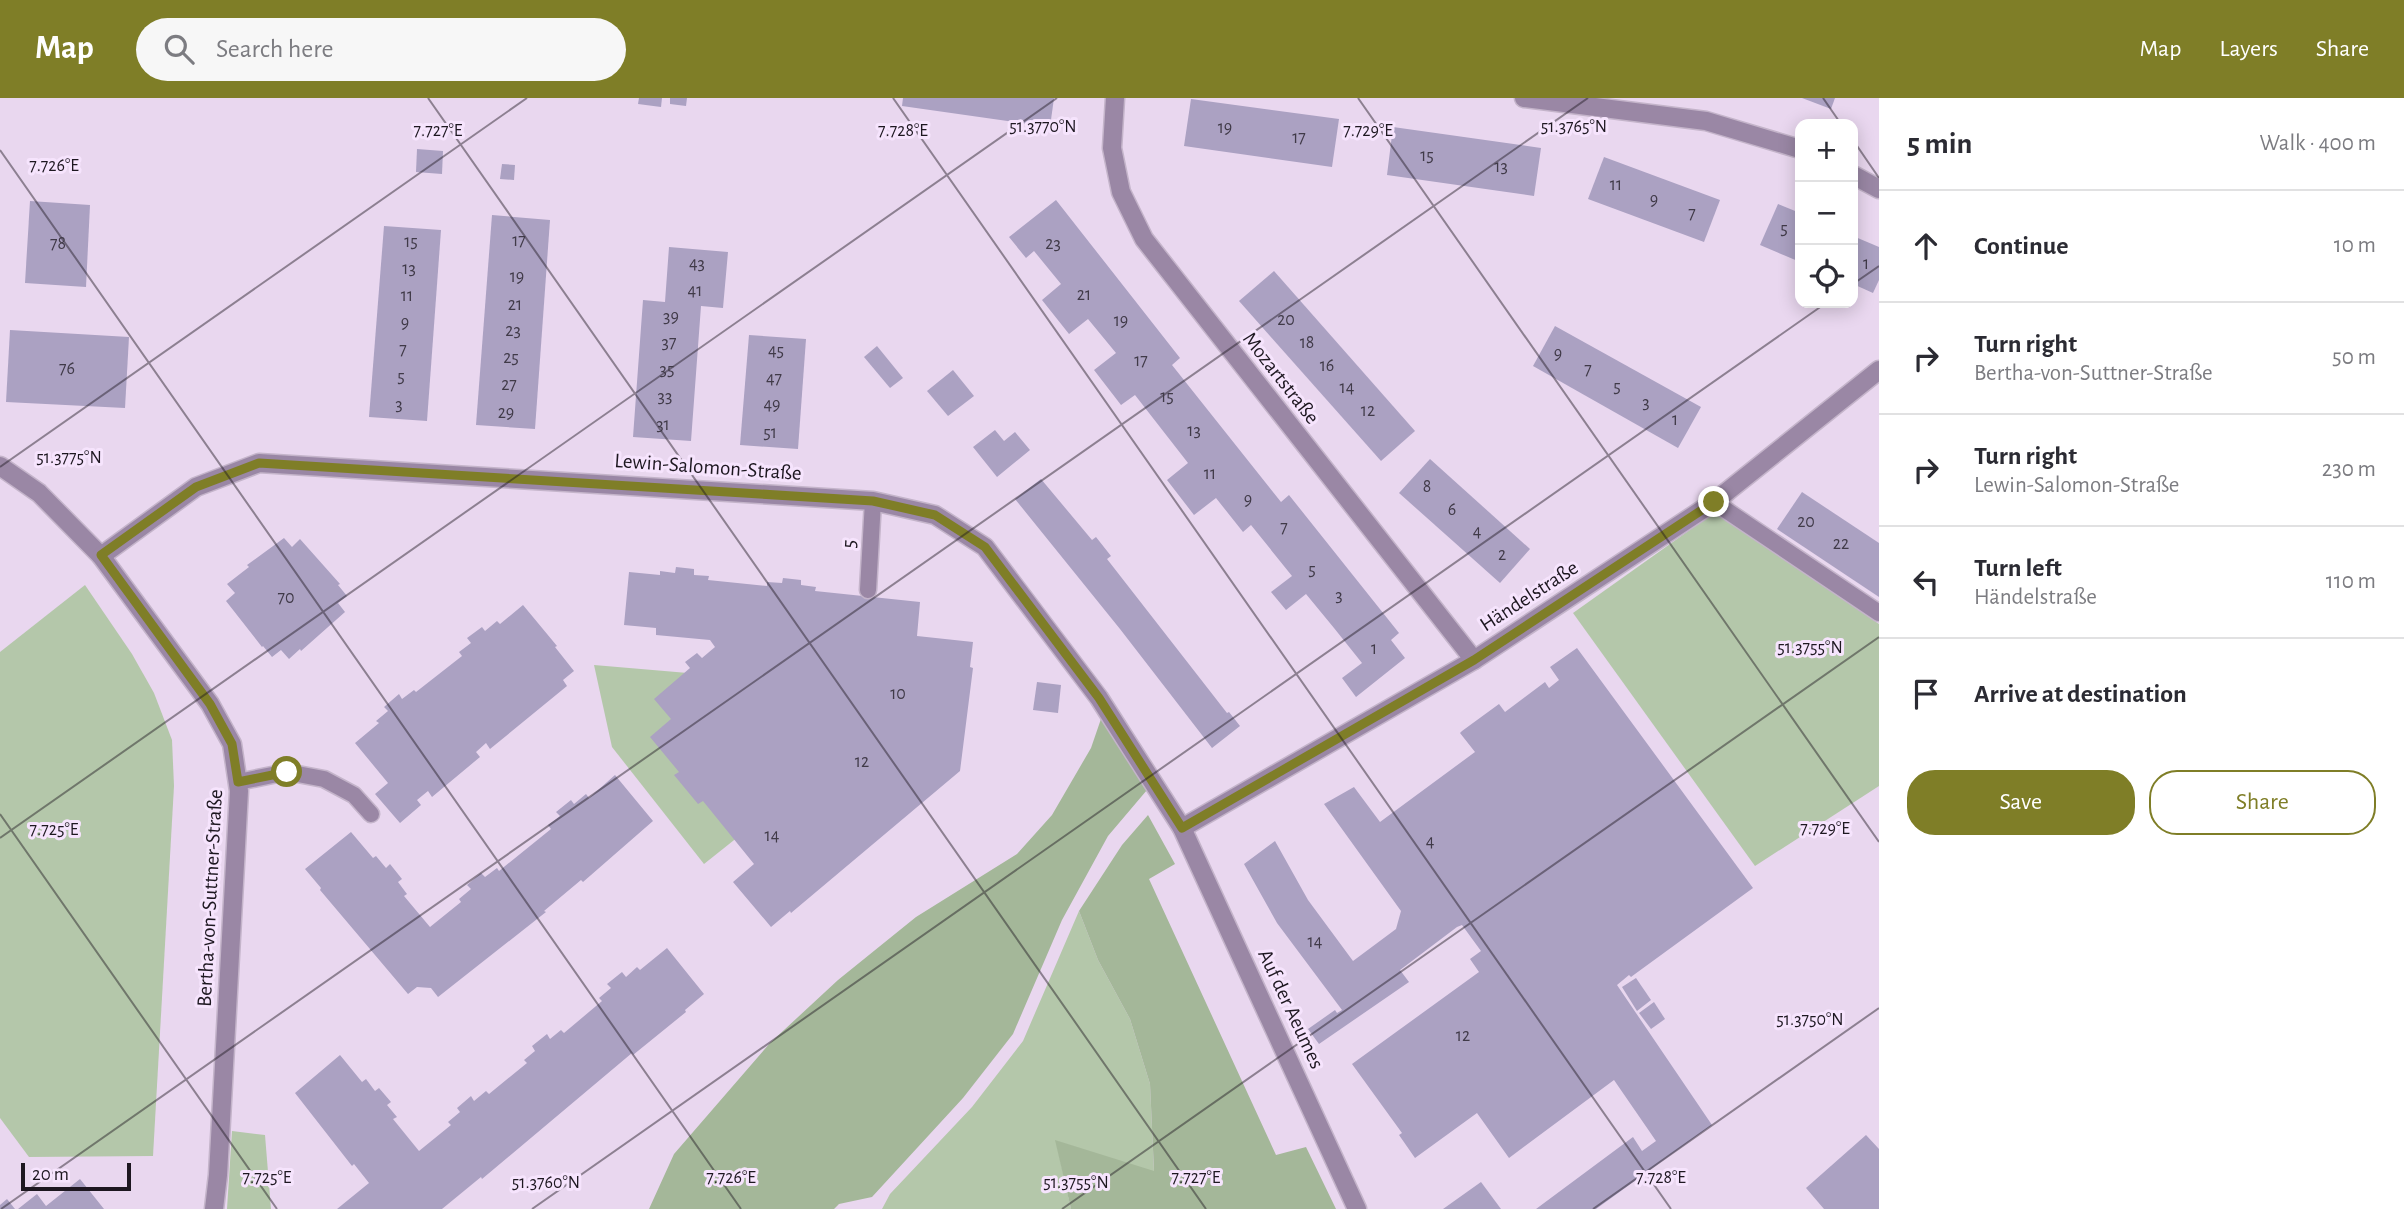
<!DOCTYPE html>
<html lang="en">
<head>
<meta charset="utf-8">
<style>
  :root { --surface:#fff; --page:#f7f7f7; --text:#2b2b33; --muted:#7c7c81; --line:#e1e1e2; --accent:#7f7e27 }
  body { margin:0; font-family:"Alegreya Sans",sans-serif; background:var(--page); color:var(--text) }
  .controls { position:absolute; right:21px; top:21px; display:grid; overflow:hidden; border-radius:14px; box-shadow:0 4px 18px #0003 }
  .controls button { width:63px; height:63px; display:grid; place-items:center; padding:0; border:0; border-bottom:2px solid var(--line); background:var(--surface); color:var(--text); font:35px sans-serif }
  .scale { position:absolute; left:21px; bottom:18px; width:110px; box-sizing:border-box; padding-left:7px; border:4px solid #1d1720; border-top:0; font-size:19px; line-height:24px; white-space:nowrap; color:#1d1720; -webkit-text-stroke:5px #f6e4fd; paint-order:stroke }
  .stop { position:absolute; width:21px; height:21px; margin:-16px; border:5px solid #7f7e27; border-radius:50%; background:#fff }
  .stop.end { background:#7f7e27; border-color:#fff; box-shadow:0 2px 7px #0008 }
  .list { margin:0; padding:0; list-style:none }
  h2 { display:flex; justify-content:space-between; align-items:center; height:91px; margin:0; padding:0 28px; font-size:30px }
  h2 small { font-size:23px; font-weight:400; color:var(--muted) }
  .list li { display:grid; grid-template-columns:46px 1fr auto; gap:21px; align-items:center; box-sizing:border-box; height:112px; padding:0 28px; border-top:2px solid var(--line) }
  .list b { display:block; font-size:26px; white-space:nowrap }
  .list p { margin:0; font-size:23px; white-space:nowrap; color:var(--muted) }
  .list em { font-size:23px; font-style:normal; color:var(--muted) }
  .actions { display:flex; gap:14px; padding:21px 28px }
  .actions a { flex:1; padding:16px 0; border:2px solid var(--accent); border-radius:28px; text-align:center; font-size:24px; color:var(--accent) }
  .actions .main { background:var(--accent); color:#fff }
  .icon { flex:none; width:38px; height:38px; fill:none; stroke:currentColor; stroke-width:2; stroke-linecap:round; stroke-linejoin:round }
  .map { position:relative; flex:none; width:1879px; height:1111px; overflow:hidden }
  header { display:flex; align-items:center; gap:42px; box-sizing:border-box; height:98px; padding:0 35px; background:var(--accent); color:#fff }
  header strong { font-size:33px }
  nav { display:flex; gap:38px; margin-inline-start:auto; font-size:24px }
  .search { width:490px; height:63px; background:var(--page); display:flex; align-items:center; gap:18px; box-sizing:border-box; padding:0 24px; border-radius:38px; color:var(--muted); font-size:26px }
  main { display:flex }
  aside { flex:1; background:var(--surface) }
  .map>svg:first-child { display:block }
</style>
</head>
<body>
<header>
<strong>Map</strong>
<div class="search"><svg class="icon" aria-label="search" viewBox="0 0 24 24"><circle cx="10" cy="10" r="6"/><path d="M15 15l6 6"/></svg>Search here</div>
<nav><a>Map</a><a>Layers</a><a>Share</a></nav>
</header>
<main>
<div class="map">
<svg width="1879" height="1111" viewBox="0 0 1879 1111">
  <rect width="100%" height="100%" fill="#e9d7ef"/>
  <g fill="#b4c7aa">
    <path d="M1715,414L1879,526V688L1755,768L1573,515Z"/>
    <path d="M85,487L132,556L154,595L172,642L174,688L153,1058L29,1059L0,1020V554Z"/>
    <path d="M594,567L876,591L871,633L704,766L612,649Z"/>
    <path d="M1079,813L1098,862L1130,921L1150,986L1154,1074L1056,1043L1071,1111H882L890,1096L972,1009L1023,943Z"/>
    <path d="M232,1033L265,1037L271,1111H227Z"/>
  </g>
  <g fill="#a4b799">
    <path d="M1102,618L1147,692L1108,738L1062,822L1013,936L963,1000L872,1099L839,1106L834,1111H649L674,1056L770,945L838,882L916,819L1017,756L1052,717L1091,650Z"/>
    <path d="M1148,717L1175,766L1149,781L1276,1057L1306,1049L1336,1111H1071L1055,1042L1154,1073L1150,986L1130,921L1098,862L1079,813L1122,747Z"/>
  </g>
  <g fill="#aba1c2">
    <path d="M639,0H662L661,9L638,6Z"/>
    <path d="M670,0H687L686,8L670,6Z"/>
    <path d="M903,0H1054L1050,29L902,8Z"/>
    <path d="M1802,0H1835L1831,11Z"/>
    <path d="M1191,1L1339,21L1332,69L1184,48Z"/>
    <path d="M1393,29L1541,50L1534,98L1387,77Z"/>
    <path d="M417,51L443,53L442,76L416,74Z"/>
    <path d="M1604,59L1720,102L1704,144L1588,101Z"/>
    <path d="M502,66L515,67L514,82L500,81Z"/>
    <path d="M1056,102L1180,260L1172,267L1281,404L1289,397L1399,535L1391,542L1405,560L1356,599L1342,580L1362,565L1334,530L1306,496L1286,512L1271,494L1292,478L1251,427L1243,434L1216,400L1194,417L1167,382L1188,365L1135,297L1121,307L1094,272L1116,255L1088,221L1069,236L1042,202L1061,186L1034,153L1026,160L1009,139Z"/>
    <path d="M30,103L90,107L86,189L25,185Z"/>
    <path d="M1778,106L1800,115V164L1760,147Z"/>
    <path d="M492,117L550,122L535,331L476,327Z"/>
    <path d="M384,128L441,132L427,323L369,319Z"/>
    <path d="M1853,138L1879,149V182L1873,195L1853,186Z"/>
    <path d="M669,149L728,154L723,210L701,208L691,343L633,339L643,202L665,204Z"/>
    <path d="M1274,173L1415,333L1381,363L1239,203Z"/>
    <path d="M1555,228L1701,309L1678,350L1533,268Z"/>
    <path d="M10,232L129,239L125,310L6,304Z"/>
    <path d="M749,237L806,241L798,351L740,347Z"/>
    <path d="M877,248L903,280L890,290L864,259Z"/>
    <path d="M953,272L974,298L948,318L927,293Z"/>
    <path d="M995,332L1004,343L1015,334L1030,352L997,379L973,349Z"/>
    <path d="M1430,361L1530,451L1500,485L1399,395Z"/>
    <path d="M1041,381L1092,442L1096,439L1111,458L1107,461L1227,615L1229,614L1240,628L1212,650L1120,531L1015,401Z"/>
    <path d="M1802,394L1879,445V499L1777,431Z"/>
    <path d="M284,440L292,449L300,441L340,486L338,487L347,498L338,505L345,514L301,553L300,551L289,561L281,552L272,559L263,548L262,549L226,503L235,495L227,486L249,469L247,467Z"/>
    <path d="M676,469L694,471V477L709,478L708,482L767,488V484L782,485L783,480L801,482V487L816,489L815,493L920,504L917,538L973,544L970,569L973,570L960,673L791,815L790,813L771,829L733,784L754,766L703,703L698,706L674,677L679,674L650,639L671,621L654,601L690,570L685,564L697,555L702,560L715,549L710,542L656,537V530L624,527L629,474L660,477V473L675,475Z"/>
    <path d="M523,507L557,548L555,549L574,573L563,582L567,588L490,651L486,645L476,654L480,659L432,699L428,693L417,702L421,707L400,725L375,696L388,685L355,645L379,625L376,623L388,613L384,609L399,596L402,601L414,592L416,594L462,558L459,554L471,545L467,540L482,529L485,533L497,523L500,526Z"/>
    <path d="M1577,550L1753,790L1635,876L1631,879L1629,877L1617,887L1712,1027L1596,1111H1536L1633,1039L1642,1053L1656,1043L1614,982L1509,1060L1477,1015L1415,1060L1399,1037L1402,1035L1352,966L1479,874L1470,861L1481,853L1462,827L1457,829L1400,872L1409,884L1319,946L1308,931L1335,912L1337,915L1342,912L1277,825L1244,766L1275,743L1308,802L1353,863L1396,831L1401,813L1324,706L1354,689L1380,724L1475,654L1460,635L1462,633L1499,606L1505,614L1545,584L1549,590L1559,582L1550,569Z"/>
    <path d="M1037,584L1061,587L1058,615L1033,612Z"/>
    <path d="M615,677L653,723L583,784L581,782L544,813L546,814L438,899L431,890L417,889L408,896L320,792L321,790L305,771L351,734L373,760L376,758L386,770L390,766L402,781L398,784L407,796L404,798L430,829L461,804L459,801L471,791L467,787L481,775L485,779L497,770L499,773L551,731L548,727L560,718L556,714L571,702L574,706L586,696L589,700Z"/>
    <path d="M667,850L704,896L685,912L686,914L633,957L632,955L482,1081L481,1079L442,1111H337L369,1085L354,1066L352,1068L295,995L340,957L362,984L366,981L375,993L379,990L391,1004L387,1007L397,1019L393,1021L419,1053L451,1027L448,1024L460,1014L457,1010L471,998L474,1003L486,993L489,996L527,965L524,962L535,953L532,948L547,936L550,941L561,932L564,935L602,903L599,900L611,890L607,886L622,874L626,879L637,869L640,872Z"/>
    <path d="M1636,880L1651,902L1637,913L1622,889Z"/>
    <path d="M1654,904L1665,921L1651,931L1639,915Z"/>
    <path d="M1866,1037L1879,1051V1111H1824L1806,1090Z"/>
    <path d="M80,1081L104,1111H18L37,1096L46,1108Z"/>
    <path d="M1481,1084L1501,1111H1443Z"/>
    <path d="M7,1101L15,1111H0V1107Z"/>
  </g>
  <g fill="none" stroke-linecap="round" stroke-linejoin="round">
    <defs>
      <g id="service">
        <path d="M1714,404L1879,515"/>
        <path d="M868,492L873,403"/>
        <path d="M238,684L287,674L324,681L354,697L371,716"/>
      </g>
      <g id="minor">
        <path d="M1115,0L1112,50L1121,94L1144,141L1474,562"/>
        <path d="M1524,0L1706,23L1800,51"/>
        <path d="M1853,77L1879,91"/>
        <path d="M0,368L39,395L101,458L210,606L232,646L239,693L218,1077L214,1111"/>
        <path d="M101,458L196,389L259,365L873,403L935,417L985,449L1099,600L1182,730L1357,1111"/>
        <path d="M1182,730L1474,562L1714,404L1879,272"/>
      </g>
    </defs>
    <use href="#service" stroke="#c4b4ca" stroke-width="19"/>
    <use href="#minor" stroke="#c4b4ca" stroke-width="21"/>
    <use href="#service" stroke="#9a87a5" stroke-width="16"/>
    <use href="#minor" stroke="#9a87a5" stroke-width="18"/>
  </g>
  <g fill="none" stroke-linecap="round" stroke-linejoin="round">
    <path stroke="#7f7e27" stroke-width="9" d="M287,674L238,684L232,646L210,606L101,457L196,389L259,365L873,403L935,417L985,449L1099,600L1182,730L1474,562L1714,404"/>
  </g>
  <path fill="none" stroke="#1d1720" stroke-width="2" stroke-opacity="0.45" d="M428,0L1206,1111M893,0L1671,1111M1358,0L1879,744M1823,0L1841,26M1853,42L1879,80M0,52L741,1111M1853,186L1879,168M0,369L527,0M0,716L277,1111M0,740L1057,0M1,1111L1588,0M532,1111L1826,205M1062,1111L1879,539M1593,1111L1879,910"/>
  <g text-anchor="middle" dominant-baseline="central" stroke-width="6" stroke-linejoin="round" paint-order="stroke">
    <g font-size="18" fill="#403a48">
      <text x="1225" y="30">19</text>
      <text x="1299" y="40">17</text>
      <text x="1427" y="58">15</text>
      <text x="1501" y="69">13</text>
      <text x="1616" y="87">11</text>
      <text x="1654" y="102">9</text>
      <text x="1692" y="116">7</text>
      <text x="1784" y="131">5</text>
      <text x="519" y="143">17</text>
      <text x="411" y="144">15</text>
      <text x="58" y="146">78</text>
      <text x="1053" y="146">23</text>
      <text x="697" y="166">43</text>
      <text x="1866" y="166">1</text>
      <text x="409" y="171">13</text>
      <text x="517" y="179">19</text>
      <text x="695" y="193">41</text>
      <text x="1084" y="197">21</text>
      <text x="407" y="198">11</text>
      <text x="515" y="207">21</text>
      <text x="671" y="219">39</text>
      <text x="1286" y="222">20</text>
      <text x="1121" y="223">19</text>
      <text x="405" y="225">9</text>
      <text x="513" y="233">23</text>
      <text x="669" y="245">37</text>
      <text x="1307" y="245">18</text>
      <text x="403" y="252">7</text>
      <text x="776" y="253">45</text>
      <text x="1558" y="256">9</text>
      <text x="511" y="260">25</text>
      <text x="1141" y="263">17</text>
      <text x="1327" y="268">16</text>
      <text x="67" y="271">76</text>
      <text x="667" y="272">35</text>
      <text x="1588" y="272">7</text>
      <text x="401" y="279">5</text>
      <text x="774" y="281">47</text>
      <text x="509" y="287">27</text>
      <text x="1617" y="289">5</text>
      <text x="1347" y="290">14</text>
      <text x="665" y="299">33</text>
      <text x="1167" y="299">15</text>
      <text x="1646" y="305">3</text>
      <text x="399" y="307">3</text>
      <text x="772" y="307">49</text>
      <text x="1368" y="313">12</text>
      <text x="506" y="315">29</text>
      <text x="1675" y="322">1</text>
      <text x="663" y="327">31</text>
      <text x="1194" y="333">13</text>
      <text x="770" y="335">51</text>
      <text x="1210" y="376">11</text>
      <text x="1427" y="389">8</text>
      <text x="1248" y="402">9</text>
      <text x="1452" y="412">6</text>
      <text x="1806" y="424">20</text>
      <text x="1284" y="430">7</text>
      <text x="1477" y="434">4</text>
      <text x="1841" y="446">22</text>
      <text x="1502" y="457">2</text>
      <text x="1312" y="472">5</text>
      <text x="1339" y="498">3</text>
      <text x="286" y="500">70</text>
      <text x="1374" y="551">1</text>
      <text x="898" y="596">10</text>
      <text x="862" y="664">12</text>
      <text x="772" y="738">14</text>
      <text x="1430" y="744">4</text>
      <text x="1315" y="844">14</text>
      <text x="1463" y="938">12</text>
    </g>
    <g font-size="21" fill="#1d1720" stroke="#f6e4fd">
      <text transform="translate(1281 280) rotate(52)">Mozartstraße</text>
      <text transform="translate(708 369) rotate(4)">Lewin-Salomon-Straße</text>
      <text transform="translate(849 446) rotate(-87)">5</text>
      <text transform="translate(1529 498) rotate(-33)">Händelstraße</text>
      <text transform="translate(210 800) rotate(-87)">Bertha-von-Suttner-Straße</text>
      <text transform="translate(1291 911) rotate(65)">Auf der Aeumes</text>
    </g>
  </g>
  <g font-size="18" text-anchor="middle" fill="#1d1720" stroke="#f6e4fd" stroke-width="6" stroke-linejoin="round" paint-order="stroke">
    <text x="1043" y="34">51.3770°N</text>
    <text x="1574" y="34">51.3765°N</text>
    <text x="438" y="38">7.727°E</text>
    <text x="903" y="38">7.728°E</text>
    <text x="1368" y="38">7.729°E</text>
    <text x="54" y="73">7.726°E</text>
    <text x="69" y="365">51.3775°N</text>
    <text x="1810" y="555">51.3755°N</text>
    <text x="1825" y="736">7.729°E</text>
    <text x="54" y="737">7.725°E</text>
    <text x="1810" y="927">51.3750°N</text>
    <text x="267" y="1085">7.725°E</text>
    <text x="731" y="1085">7.726°E</text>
    <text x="1196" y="1085">7.727°E</text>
    <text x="1661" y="1085">7.728°E</text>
    <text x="546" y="1090">51.3760°N</text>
    <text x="1076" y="1090">51.3755°N</text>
  </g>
</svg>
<div class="controls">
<button>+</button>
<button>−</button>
<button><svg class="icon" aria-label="locate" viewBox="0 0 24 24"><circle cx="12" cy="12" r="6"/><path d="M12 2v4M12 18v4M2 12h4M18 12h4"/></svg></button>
</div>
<div class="scale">20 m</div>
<div class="stop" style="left:287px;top:674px"></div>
<div class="stop end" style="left:1714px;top:404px"></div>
</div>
<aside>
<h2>5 min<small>Walk · 400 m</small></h2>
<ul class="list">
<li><svg class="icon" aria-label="ahead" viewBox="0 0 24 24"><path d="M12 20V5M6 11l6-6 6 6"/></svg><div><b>Continue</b></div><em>10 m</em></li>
<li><svg class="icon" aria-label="right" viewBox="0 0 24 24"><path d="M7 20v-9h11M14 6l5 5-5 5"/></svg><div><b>Turn right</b><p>Bertha-von-Suttner-Straße</p></div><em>50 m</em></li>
<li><svg class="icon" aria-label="right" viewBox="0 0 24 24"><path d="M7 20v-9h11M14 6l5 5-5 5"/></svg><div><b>Turn right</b><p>Lewin-Salomon-Straße</p></div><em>230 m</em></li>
<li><svg class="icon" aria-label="left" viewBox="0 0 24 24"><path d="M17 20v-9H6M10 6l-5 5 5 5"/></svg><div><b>Turn left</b><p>Händelstraße</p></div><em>110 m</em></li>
<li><svg class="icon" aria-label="arrive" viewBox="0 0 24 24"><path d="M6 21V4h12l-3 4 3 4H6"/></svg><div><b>Arrive at destination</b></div></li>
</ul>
<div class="actions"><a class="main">Save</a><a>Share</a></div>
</aside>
</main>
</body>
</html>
